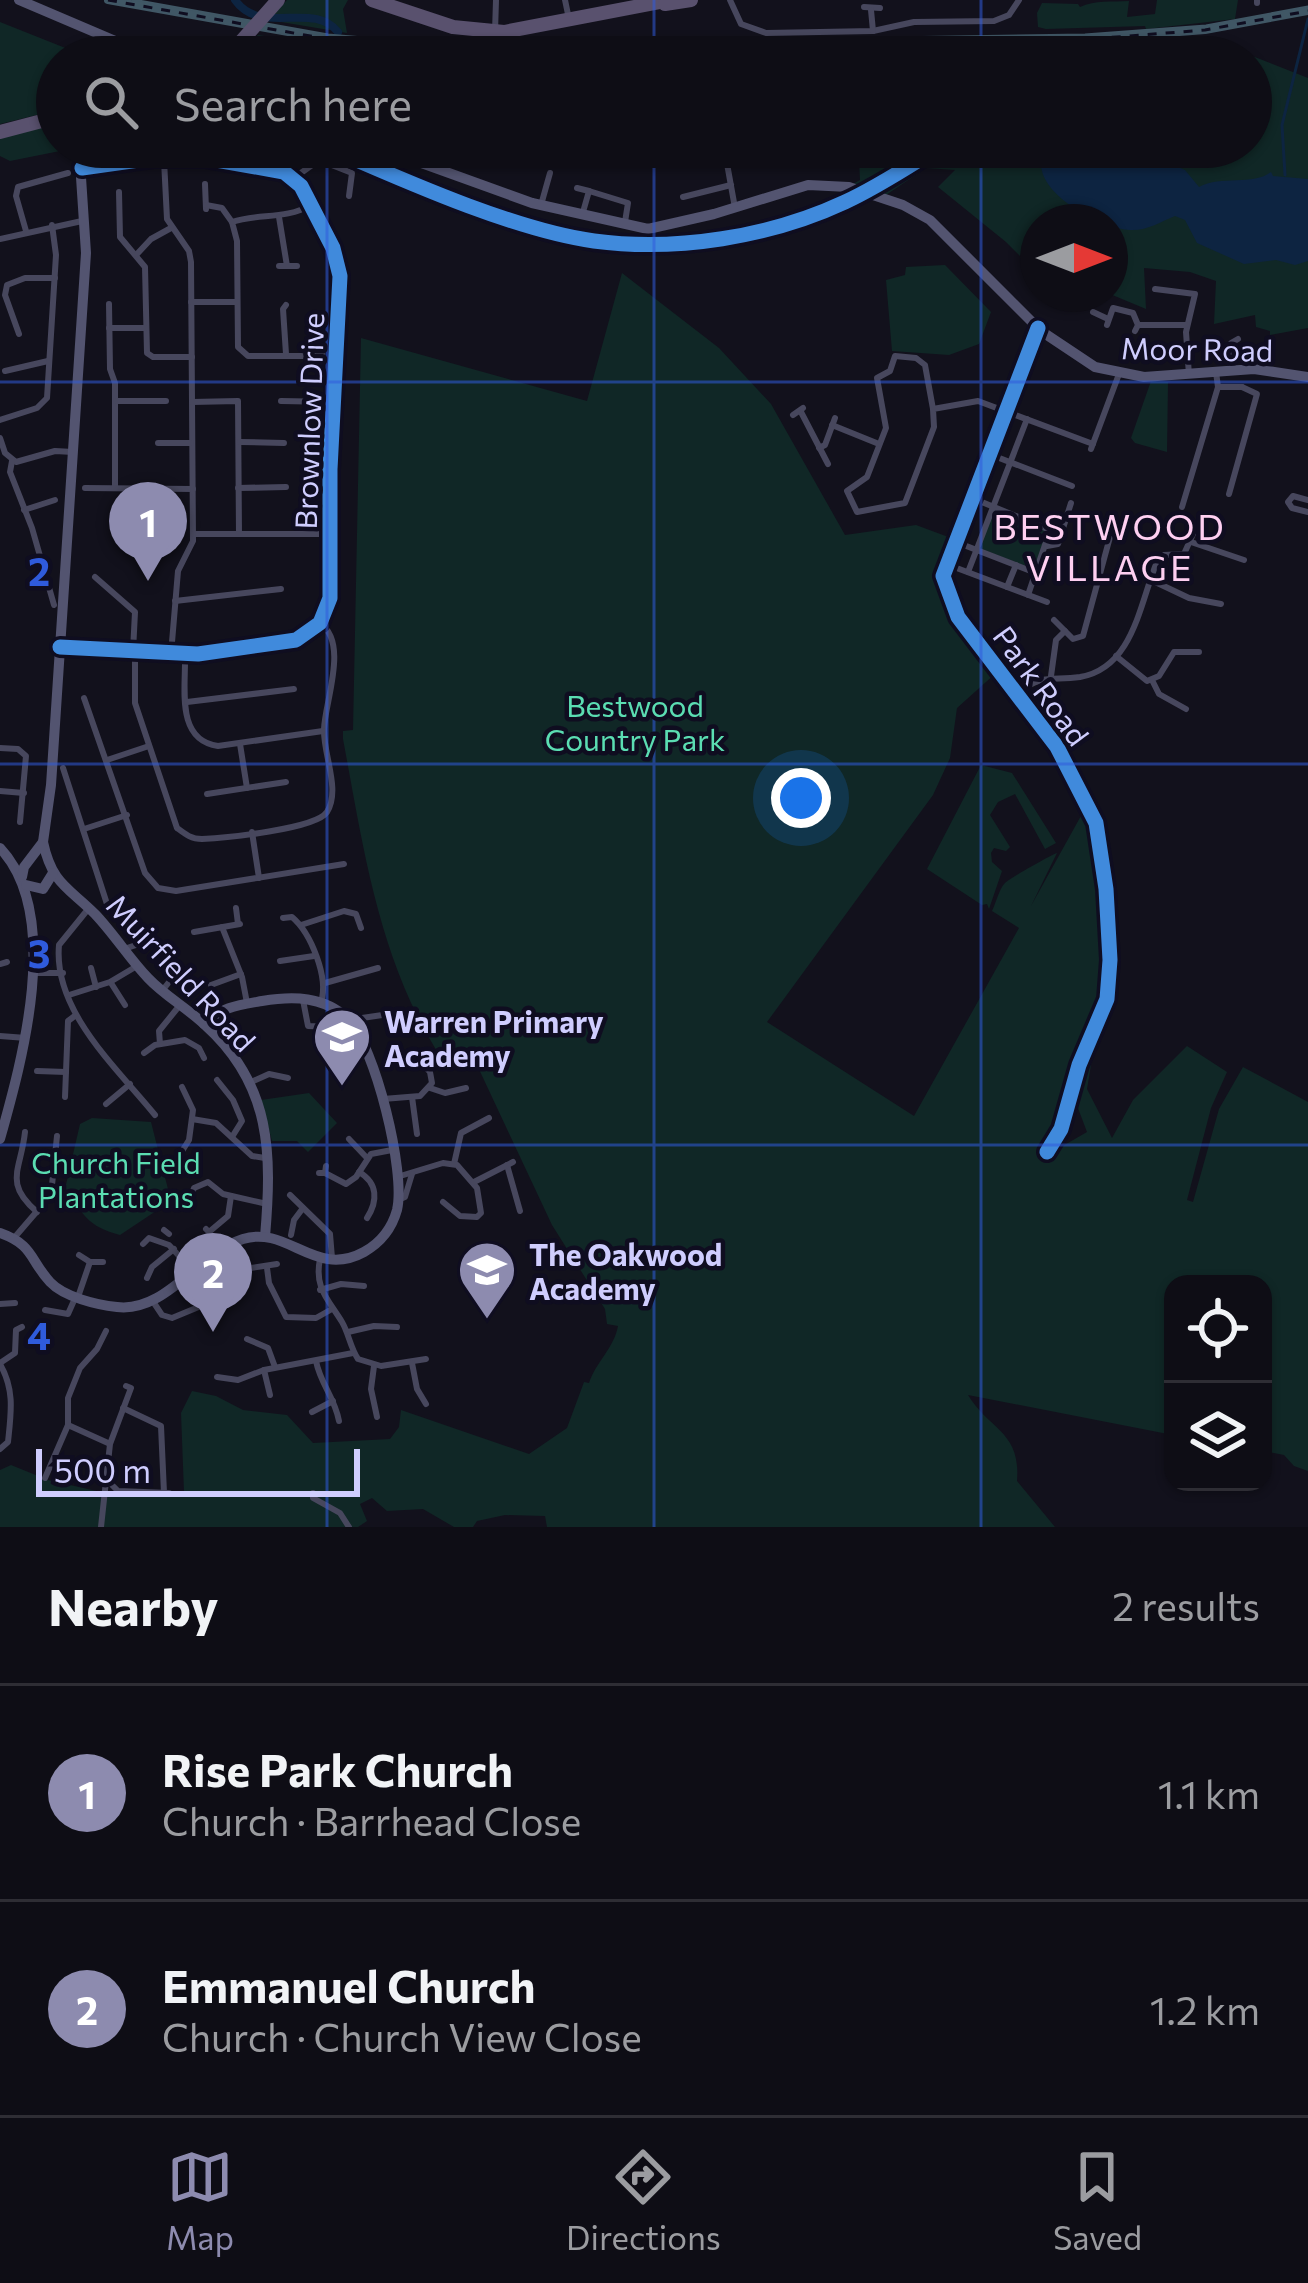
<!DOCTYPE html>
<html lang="en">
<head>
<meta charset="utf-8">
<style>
  :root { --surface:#0e0d15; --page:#1c1b22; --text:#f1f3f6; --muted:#9b9ca0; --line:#2e2d34; --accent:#8d8baf }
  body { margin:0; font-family:Commissioner,sans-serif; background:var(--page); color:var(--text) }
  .controls { position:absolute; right:36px; bottom:36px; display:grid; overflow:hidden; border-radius:24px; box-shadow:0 3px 9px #0004 }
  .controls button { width:108px; height:108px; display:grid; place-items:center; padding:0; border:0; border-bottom:3px solid var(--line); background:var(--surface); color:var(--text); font:60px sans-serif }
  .compass { position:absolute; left:1020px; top:204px; width:108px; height:108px; border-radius:50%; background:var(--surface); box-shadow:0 3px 9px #0004; rotate:90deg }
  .scale { position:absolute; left:36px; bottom:30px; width:324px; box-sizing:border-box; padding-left:12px; border:6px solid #cfcdfe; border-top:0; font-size:33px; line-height:42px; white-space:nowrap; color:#cfcdfe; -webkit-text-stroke:9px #0f0d20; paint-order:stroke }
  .you { position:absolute; left:801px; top:798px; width:42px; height:42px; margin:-30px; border:9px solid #fff; border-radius:50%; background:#1a73e8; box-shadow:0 0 0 18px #1a73e833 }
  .badge { display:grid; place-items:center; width:78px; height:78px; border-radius:50%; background:var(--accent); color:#fff; font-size:39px; font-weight:700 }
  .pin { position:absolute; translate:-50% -99px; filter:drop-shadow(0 3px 6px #0008) }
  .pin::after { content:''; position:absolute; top:63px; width:42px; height:36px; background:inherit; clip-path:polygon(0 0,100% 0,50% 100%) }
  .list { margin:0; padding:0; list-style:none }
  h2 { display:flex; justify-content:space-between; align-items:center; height:156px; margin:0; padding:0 48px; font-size:51px }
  h2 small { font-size:39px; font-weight:400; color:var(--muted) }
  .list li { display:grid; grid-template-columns:78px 1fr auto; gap:36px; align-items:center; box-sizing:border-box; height:216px; padding:0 48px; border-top:3px solid var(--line) }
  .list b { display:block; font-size:45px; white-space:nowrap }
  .list p { margin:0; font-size:39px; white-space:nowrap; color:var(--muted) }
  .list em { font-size:39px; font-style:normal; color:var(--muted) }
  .icon { flex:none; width:66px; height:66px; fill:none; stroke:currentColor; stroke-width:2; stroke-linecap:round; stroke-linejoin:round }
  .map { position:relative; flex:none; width:1308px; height:1527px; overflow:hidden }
  .search { position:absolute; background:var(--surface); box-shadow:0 3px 9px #0004; left:36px; right:36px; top:36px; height:132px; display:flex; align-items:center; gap:30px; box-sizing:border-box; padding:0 42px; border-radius:66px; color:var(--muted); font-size:45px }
  .sheet { height:588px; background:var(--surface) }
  nav { display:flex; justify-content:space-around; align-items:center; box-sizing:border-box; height:168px; border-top:3px solid var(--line); background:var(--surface); font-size:33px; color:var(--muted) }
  nav a { display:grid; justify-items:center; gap:6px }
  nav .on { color:var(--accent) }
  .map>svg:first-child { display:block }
</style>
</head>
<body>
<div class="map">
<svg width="1308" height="1527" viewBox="0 0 1308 1527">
  <rect width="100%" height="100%" fill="#12111c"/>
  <g fill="#102726">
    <path d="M287,0H348L343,9L347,33L269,20Z"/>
    <path d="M1157,0H1238L1235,19L1146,29L1145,26L1046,29L1038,27L1037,13L1042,3L1078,4L1080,7C1095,0 1112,2 1129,1L1127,17L1155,14Z"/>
    <path d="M0,22L88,57H57V110L0,124Z"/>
    <path d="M258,35L339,47L334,57H236Z"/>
    <path d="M1201,36L1308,78V328L1270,335V331L1256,327L1255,315L1214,324L1216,281L1190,272L1144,268L1146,309L1110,294V222H1038V274L1006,242L938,187L955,170L926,168L883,197L853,184L860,180L859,160L797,157L800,147H853L858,153L860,147H1251V57H1050L1060,49Z"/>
    <path d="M56,124L57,147H63L60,151L10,161L0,156V135Z"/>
    <path d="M945,265L991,312L979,344L949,355L892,351L886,280L905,275L906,267Z"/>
    <path d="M622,273L719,348L771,404L845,535L916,525L951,538C947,549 939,563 939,575C938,610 976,646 996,673L957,708L950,758L933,795L767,1022L914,1116L1019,928L992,911C996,903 999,889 1005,883C1008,879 1053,854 1057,853L1031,906L1087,805C1102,859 1118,945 1103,999C1095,1029 1078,1056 1068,1085C1060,1107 1057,1126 1044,1145L1049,1154L1087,1132L1073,1095L1084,1058L1092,1059L1087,1089L1112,1138L1133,1100L1187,1046L1227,1072L1211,1108L1187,1200L1193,1202L1219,1109L1243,1067L1308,1102V1471L1294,1466L1284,1455L1263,1451V1284H1173V1435L968,1395C989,1430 1021,1431 1017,1481L1055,1527H547L545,1516L505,1515L477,1521L473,1527H454L423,1509L387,1511L372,1498L360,1504L367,1521L358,1527H0V1470L11,1465L48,1480L114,1495L184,1492L181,1413L192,1391L216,1396L243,1410L287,1415L313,1443L390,1439L399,1427L401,1410L529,1454L567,1428L584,1382L589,1383C596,1362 614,1348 618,1326L607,1324L605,1309L552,1225L477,1065L442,1059C379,962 364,851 343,739V731L353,730L361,338L587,401Z"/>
    <path d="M1151,381L1168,382L1167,452L1135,443L1131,438Z"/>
    <path d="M994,510L1047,531L1034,569L979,548Z"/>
    <path d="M981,765L1012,773L1056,843L1045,849L1015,794L998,802L990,815L1010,847L1006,851L994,848L991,853L992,862L1002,871L989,909L987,904L982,905L927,869Z"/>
    <path d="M309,1093L337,1123L308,1152L297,1141H272L261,1100Z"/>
    <path d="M92,1118L151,1122L171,1201L120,1235C86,1226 84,1214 65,1189L80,1124Z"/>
  </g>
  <path fill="#0d2441" d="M970,147H1131L1185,170L1199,187C1221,175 1253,186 1271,172L1273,176L1308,179V261L1295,265L1276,260L1244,264L1197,243L1185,220L1175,216C1160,222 1147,231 1130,230C1104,229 1040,197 1041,163L1016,168Z"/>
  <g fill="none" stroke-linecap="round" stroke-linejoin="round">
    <path stroke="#0d2441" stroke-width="3" d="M1285,175L1282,125L1308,19"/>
    <g stroke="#0d2441" stroke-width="8">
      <path d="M235,0C261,37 313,0 338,32"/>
      <path d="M345,48L357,57"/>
      <path d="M474,147L498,160L512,158L520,147"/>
    </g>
    <g stroke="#47475d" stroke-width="6">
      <path d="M565,0L569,19"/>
      <path d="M730,0L741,24L766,33L873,31L914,22L994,21L1009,15L1019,0"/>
      <path d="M1257,3V0"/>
      <path d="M864,7L880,8"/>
      <path d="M871,10L873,31"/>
      <path d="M495,32L496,0"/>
      <path d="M633,147L645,162L682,156L686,147"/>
      <path d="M724,147L735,208"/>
      <path d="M164,160L167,219L189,251L191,262L193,541L178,571L171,654"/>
      <path d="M294,178L319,160L352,173L349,196"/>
      <path d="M205,184L206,209"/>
      <path d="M577,188L589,191"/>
      <path d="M119,192L120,237L145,267L147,353L153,357H192"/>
      <path d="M683,197L731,185"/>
      <path d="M206,205L222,208L232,222"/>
      <path d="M311,205C285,220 259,213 232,222L237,241L238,347L248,356H334"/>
      <path d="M541,205L550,173"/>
      <path d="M583,212L589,191L628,203L625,222"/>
      <path d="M279,217L287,266"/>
      <path d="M26,231L16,196L18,187L68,173"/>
      <path d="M0,239L82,221"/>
      <path d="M137,254L151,239L171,228"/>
      <path d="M279,266H297"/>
      <path d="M1155,289L1195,294L1186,332L1189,375"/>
      <path d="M191,302H237"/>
      <path d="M109,304L110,369L115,383V488"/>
      <path d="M286,305L283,309L286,354"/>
      <path d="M1093,312L1108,319"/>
      <path d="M1107,325L1113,308L1133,313L1138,325L1135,331"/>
      <path d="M1138,325H1187"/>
      <path d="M109,328H146"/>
      <path d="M1038,328L943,576L958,617L1057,747L1096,823L1106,889L1110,960L1107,999L1079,1065L1061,1129L1047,1152"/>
      <path d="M19,334L5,295L7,285L25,278H55"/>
      <path d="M1232,370L1231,343L1238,339"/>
      <path d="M5,371L48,361"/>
      <path d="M1218,387H1242"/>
      <path d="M116,401H166"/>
      <path d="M281,401L334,402"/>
      <path d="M192,402L238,401L239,534"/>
      <path d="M933,409L934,427L905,503L857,512L847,491L867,477L886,428L877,378L890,371L895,356L916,358L925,365L933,409L978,401L1093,444"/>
      <path d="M801,412L828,464"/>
      <path d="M793,415L803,408"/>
      <path d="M0,420L37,408L47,398L56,255L52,225"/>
      <path d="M832,425L879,444"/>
      <path d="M0,438L5,453L16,462L55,451L73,452"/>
      <path d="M240,442L284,443"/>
      <path d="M158,443H191"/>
      <path d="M819,448L825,445L835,418"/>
      <path d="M1091,449L1119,374"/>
      <path d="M989,454L1072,486"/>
      <path d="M12,461L10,472L32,528L54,605"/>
      <path d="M85,488L193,489"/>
      <path d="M238,488L286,487"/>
      <path d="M142,489V554"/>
      <path d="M1229,494L1257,394L1242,387"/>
      <path d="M972,498L1050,530L1028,595"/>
      <path d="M1308,500L1293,496L1288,502L1292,508L1308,512"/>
      <path d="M1182,507L1218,387L1216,372"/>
      <path d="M24,510L55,500"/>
      <path d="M193,534H330"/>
      <path d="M956,542L1036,573"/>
      <path d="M1191,542L1244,560"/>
      <path d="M1047,546L1058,544L1071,503"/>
      <path d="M946,564L1047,602"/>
      <path d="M968,572L1027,419"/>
      <path d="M95,577L135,612L133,651"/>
      <path d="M1151,580L1189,598L1221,604"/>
      <path d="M1007,587L1016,565"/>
      <path d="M175,601L281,589"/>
      <path d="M1054,620L1073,639L1083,636L1113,526"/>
      <path d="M60,647L198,654L296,640L320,623L330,598V469L340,276L333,248L301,186L284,172L205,158H153L82,168"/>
      <path d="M135,652V703L177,828C185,834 191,839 202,839C225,838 316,829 327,812C341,790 323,754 324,729C325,701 349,643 320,623"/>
      <path d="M185,655C186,687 175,740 218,746L323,731"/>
      <path d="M1116,656L1147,681L1159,676L1174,652H1199"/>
      <path d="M1051,676L1056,640L1065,631"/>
      <path d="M1152,680L1159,694L1186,709"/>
      <path d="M1017,693C1044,673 1051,681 1080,677C1134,668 1140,601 1157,562L1164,555L1184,554L1193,534"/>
      <path d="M84,698L145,873L158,888L176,891L344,864"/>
      <path d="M187,702L294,689"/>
      <path d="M240,744L247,788"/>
      <path d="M0,748L18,749L26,756L20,822"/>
      <path d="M107,760L149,746"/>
      <path d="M63,768L107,904"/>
      <path d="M0,791L24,793"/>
      <path d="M207,794L286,782"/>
      <path d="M84,829L127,815"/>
      <path d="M252,832L259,878"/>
      <path d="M89,908L59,945C53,1011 117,1068 155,1115"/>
      <path d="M236,908L238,924"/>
      <path d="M283,918L292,917C311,933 329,978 321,1002"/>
      <path d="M301,925L344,911L356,914L361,928"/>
      <path d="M222,927L242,977L247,1003"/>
      <path d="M194,932L240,924"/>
      <path d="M124,949L154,939"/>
      <path d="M280,961L314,956"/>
      <path d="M0,964L7,962"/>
      <path d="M91,968L96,987"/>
      <path d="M31,973H63"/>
      <path d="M111,983L125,1005"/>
      <path d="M325,983L378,968"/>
      <path d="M211,985L241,974"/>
      <path d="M162,991L173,977L172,964"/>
      <path d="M69,995L110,982L137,966"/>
      <path d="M303,1000L308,1026L331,1027"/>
      <path d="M353,1024L362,1018L396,1013"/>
      <path d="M0,1036L26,1038"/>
      <path d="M160,1044L159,1031L180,1005"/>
      <path d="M144,1053L155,1045L185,1040L199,1048L204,1058"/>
      <path d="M37,1071L66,1072"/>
      <path d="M217,1080L233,1100L242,1121L232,1137"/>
      <path d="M249,1083L269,1074L288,1078"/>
      <path d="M430,1088L445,1093L466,1088"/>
      <path d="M65,1097L68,1021L76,1015"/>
      <path d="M412,1097L417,1134"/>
      <path d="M383,1099L420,1096L432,1083L430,1072L413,1054L392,1058"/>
      <path d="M106,1104L130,1084"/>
      <path d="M192,1119L216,1123L252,1156L265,1158"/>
      <path d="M25,1132C21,1170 3,1183 37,1212"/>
      <path d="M349,1139L367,1158"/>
      <path d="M179,1156L189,1140L193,1110L182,1087"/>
      <path d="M454,1164L461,1133L489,1118"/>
      <path d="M507,1165L520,1211"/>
      <path d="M359,1172C378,1183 378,1201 367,1218"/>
      <path d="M319,1173H325L326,1166"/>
      <path d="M325,1173L346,1184L356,1177L371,1154L392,1150"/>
      <path d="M397,1177L443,1163L457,1165L477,1188L481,1213L477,1217L460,1216L443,1202"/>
      <path d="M474,1182L513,1162"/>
      <path d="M290,1195L330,1234L332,1258"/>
      <path d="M398,1200L405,1197L412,1174"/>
      <path d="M188,1204L194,1188L208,1182L223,1194L267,1204"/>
      <path d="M206,1229L209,1232L228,1216L231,1196"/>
      <path d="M164,1230L169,1234"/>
      <path d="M291,1235L294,1220L303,1208"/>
      <path d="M14,1238L51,1195L57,1136"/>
      <path d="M143,1244L149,1238L169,1245L192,1270"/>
      <path d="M79,1255L90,1262H103"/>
      <path d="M320,1259C314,1288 328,1299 342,1322C349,1334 350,1347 358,1359L381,1366L426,1359"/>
      <path d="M267,1268L269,1283L286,1317L316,1318L332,1309"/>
      <path d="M244,1269L277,1264"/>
      <path d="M147,1278L152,1267L174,1249"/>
      <path d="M320,1290L341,1284L364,1286"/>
      <path d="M78,1297L90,1262"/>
      <path d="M152,1300L162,1315L172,1318L230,1294"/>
      <path d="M0,1304L15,1303"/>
      <path d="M45,1310L68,1314L76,1296"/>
      <path d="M348,1332L374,1326L397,1327"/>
      <path d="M247,1339L268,1348L275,1367"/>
      <path d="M316,1361C320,1383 335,1398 339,1421"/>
      <path d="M0,1363L15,1353L16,1330L22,1327"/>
      <path d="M412,1363L417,1389L426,1404"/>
      <path d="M0,1364C15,1390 11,1413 8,1442L0,1449"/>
      <path d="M374,1366L371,1389L377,1417"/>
      <path d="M264,1370L270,1395"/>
      <path d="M217,1377L238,1380L264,1370L353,1353"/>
      <path d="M123,1408L161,1426L164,1493"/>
      <path d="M312,1412L333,1401"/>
      <path d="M68,1425L108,1443"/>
      <path d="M45,1478L68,1425V1398L80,1368L97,1349L106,1331"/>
      <path d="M106,1479L118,1491L169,1493"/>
      <path d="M313,1493V1498L340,1513L349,1527"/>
      <path d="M101,1527L110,1444L131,1388L126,1386"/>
    </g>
    <g stroke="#535470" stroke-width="10">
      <path d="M19,0L153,57"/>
      <path d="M377,147L532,203L648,229L714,214L808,185L849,187L903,205L930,220L1041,331L1095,367L1144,377L1254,369L1308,377"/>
      <path d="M43,842C52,884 68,887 95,914C114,934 129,958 148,978C165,996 187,1008 205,1025C272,1085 272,1154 265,1237"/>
      <path d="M0,848C63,915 22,1061 0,1139"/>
      <path d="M22,877L24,867L43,842L51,785L86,253L79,147"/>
      <path d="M26,885L43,889L53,873"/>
      <path d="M0,1233C34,1245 29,1259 50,1282C64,1297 97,1305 117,1307C166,1313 199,1253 243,1239C288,1225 315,1279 364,1252C380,1243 392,1228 397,1210C406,1172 375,1046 348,1019C324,996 293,996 262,1001C239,1005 221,1007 204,1024"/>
    </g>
    <g stroke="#59516e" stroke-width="14">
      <path d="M372,0L453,27L504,32L671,0"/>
      <path d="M665,4L691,0"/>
      <path d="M0,132L57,117"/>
    </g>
    <path stroke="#405765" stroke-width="3" d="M133,0L328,35L445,45L1085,35L1206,26L1308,7"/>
    <defs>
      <path id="rail" d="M108,0L355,44L437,49L1065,41L1205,30L1308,11"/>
    </defs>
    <use href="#rail" stroke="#405765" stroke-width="8"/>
    <use href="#rail" stroke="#0f0d20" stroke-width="3" stroke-dasharray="9" stroke-linecap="butt"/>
    <path stroke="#59516e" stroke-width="14" d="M229,55L278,0"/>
    <defs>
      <g id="cycleway">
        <path d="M327,147C403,180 514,230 594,241C676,252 770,237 845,202C878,187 909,166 940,147"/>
        <path d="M1038,328L943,576L958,617L1057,747L1096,823L1106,889L1110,960L1107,999L1079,1065L1061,1129L1047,1152"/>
        <path d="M60,647L198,654L296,640L320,623L330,598V469L340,276L333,248L301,186L284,172L205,158H153L82,168"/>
      </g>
    </defs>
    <use href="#cycleway" stroke="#0f0d20" stroke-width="22"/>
    <use href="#cycleway" stroke="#408adc" stroke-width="15"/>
  </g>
  <path fill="none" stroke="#2f5bdc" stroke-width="3" stroke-opacity="0.55" d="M327,0V57M654,0V57M981,0V57M327,147V1527M654,147V1527M981,147V1527M0,382H1308M0,764H1308M0,1145H1308"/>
  <defs>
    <symbol id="school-pin" viewBox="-11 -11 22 30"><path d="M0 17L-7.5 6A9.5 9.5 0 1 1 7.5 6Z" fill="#8d8baf" stroke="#0f0d20"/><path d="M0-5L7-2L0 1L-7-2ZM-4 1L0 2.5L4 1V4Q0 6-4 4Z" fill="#fff"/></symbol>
  </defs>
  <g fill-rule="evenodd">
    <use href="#school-pin" x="309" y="1004" width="66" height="90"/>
    <use href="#school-pin" x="454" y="1237" width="66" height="90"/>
  </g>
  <g text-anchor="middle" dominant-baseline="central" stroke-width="9" stroke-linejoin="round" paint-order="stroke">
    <g font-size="30" fill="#cfcdfe" stroke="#0f0d20">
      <text transform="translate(1197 348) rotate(1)">Moor Road</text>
      <text transform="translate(308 421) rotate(-88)">Brownlow Drive</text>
      <text transform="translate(1042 685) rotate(54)">Park Road</text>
      <text transform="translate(182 972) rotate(47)">Muirfield Road</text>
    </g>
    <g font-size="30" fill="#5bddb2" stroke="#0f0d20">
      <text x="635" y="704">Bestwood<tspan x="635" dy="34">Country Park</tspan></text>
      <text x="116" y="1161">Church Field<tspan x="116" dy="34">Plantations</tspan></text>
    </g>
    <g font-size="30" font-weight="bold" fill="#cfcdfe" stroke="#0f0d20" text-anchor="start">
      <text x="384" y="1020">Warren Primary<tspan x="384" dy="34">Academy</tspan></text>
      <text x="529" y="1253">The Oakwood<tspan x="529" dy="34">Academy</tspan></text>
    </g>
    <g font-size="36" letter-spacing="3" fill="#fecff1" stroke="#0f0d20">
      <text x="1110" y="525">BESTWOOD<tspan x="1110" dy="41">VILLAGE</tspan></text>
    </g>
  </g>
  <g font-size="39" text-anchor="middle" font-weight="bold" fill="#2f5bdc" stroke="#0f0d20" stroke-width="9" stroke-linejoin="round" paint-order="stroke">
    <text x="39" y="586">2</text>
    <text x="39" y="968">3</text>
    <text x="39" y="1350">4</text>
  </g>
</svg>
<div class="controls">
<button><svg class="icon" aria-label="locate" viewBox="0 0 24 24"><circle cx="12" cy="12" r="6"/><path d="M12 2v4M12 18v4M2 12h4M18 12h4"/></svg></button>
<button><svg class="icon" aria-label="layers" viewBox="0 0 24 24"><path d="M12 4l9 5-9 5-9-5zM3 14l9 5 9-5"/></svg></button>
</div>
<svg class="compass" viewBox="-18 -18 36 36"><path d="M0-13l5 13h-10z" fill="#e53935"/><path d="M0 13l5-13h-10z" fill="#9b9ca0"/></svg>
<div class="scale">500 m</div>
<div class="you"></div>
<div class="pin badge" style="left:148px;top:581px">1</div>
<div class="pin badge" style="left:213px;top:1332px">2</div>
<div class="search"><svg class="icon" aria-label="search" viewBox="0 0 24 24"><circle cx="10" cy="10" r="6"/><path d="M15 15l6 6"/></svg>Search here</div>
</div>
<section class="sheet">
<h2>Nearby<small>2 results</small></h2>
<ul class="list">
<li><span class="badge">1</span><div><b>Rise Park Church</b><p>Church · Barrhead Close</p></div><em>1.1 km</em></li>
<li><span class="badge">2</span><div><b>Emmanuel Church</b><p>Church · Church View Close</p></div><em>1.2 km</em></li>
</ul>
</section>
<nav>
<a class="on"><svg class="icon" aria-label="map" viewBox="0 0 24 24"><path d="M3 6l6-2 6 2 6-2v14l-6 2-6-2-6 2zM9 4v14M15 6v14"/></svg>Map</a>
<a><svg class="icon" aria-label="directions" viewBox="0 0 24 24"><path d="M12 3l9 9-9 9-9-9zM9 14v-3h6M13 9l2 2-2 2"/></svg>Directions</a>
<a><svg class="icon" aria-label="saved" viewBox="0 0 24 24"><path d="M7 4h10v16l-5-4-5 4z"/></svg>Saved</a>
</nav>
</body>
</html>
